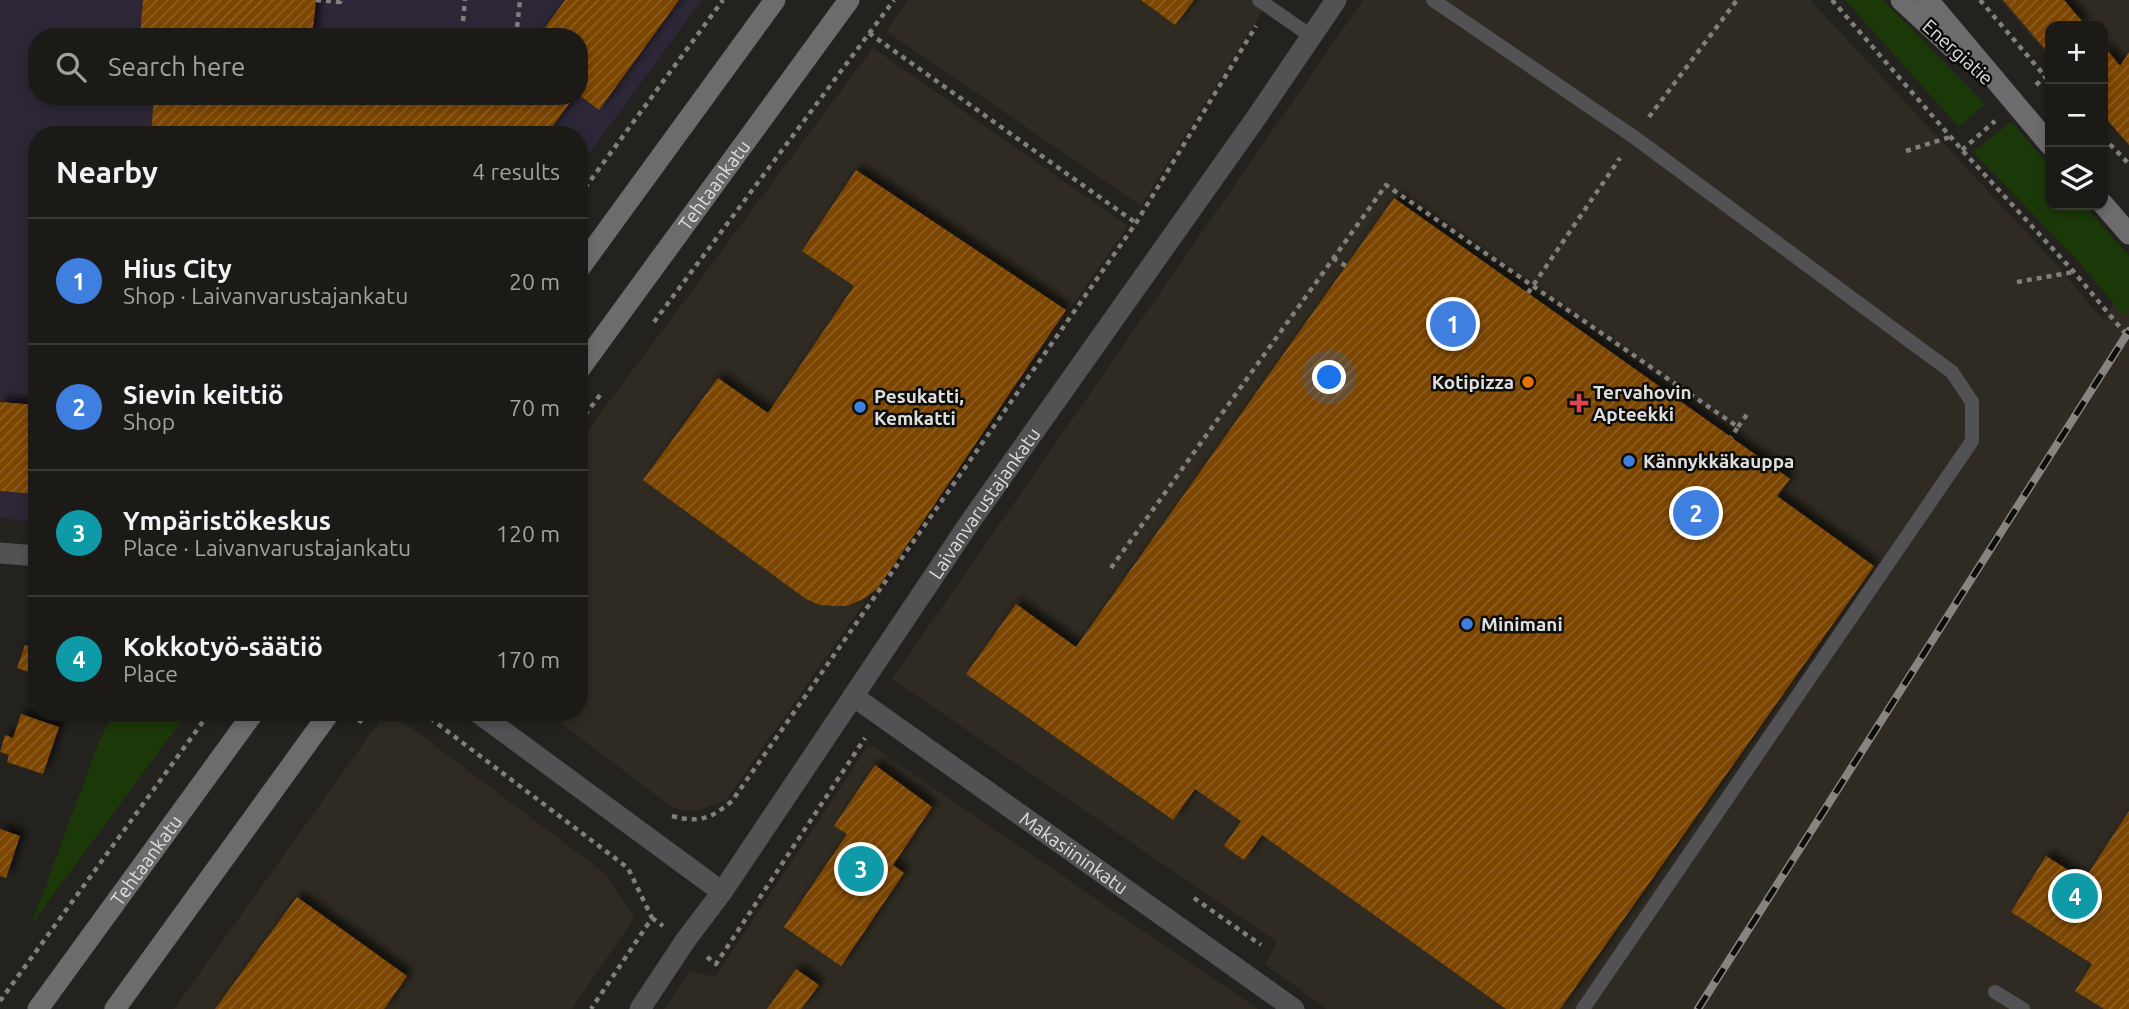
<!DOCTYPE html>
<html lang="en">
<head>
<meta charset="utf-8">
<style>
  :root { --surface:#1b1a16; --page:#24231f; --text:#f1f3f6; --muted:#a0a1a1; --line:#393835; --accent:#0b8043 }
  body { margin:0; font-family:Ubuntu,sans-serif; background:var(--page); color:var(--text) }
  .controls { position:absolute; right:21px; top:21px; display:grid; overflow:hidden; border-radius:14px; box-shadow:0 4px 10px #0003 }
  .controls button { width:63px; height:63px; display:grid; place-items:center; padding:0; border:0; border-bottom:2px solid var(--line); background:var(--surface); color:var(--text); font:35px sans-serif }
  .you { position:absolute; left:1330px; top:378px; width:24px; height:24px; margin:-18px; border:5px solid #fff; border-radius:50%; background:#1a73e8; box-shadow:0 0 0 10px #1a73e833 }
  .badge { display:grid; place-items:center; width:46px; height:46px; border-radius:50%; background:var(--accent); color:#fff; font-size:23px; font-weight:700 }
  .pin { position:absolute; translate:-50% -50%; border:4px solid #fff; box-shadow:0 2px 7px #0006 }
  .list { margin:0; padding:0; list-style:none }
  h2 { display:flex; justify-content:space-between; align-items:center; height:91px; margin:0; padding:0 28px; font-size:30px }
  h2 small { font-size:23px; font-weight:400; color:var(--muted) }
  .list li { display:grid; grid-template-columns:46px 1fr auto; gap:21px; align-items:center; box-sizing:border-box; height:126px; padding:0 28px; border-top:2px solid var(--line) }
  .list b { display:block; font-size:26px; white-space:nowrap }
  .list p { margin:0; font-size:23px; white-space:nowrap; color:var(--muted) }
  .list em { font-size:23px; font-style:normal; color:var(--muted) }
  .icon { flex:none; width:38px; height:38px; fill:none; stroke:currentColor; stroke-width:2; stroke-linecap:round; stroke-linejoin:round }
  .map { position:relative; flex:none; width:2129px; height:1009px; overflow:hidden }
  .search { position:absolute; background:var(--surface); box-shadow:0 4px 10px #0003; left:28px; top:28px; width:560px; height:77px; display:flex; align-items:center; gap:18px; box-sizing:border-box; padding:0 24px; border-radius:28px; color:var(--muted); font-size:26px }
  .panel { position:absolute; background:var(--surface); box-shadow:0 4px 10px #0003; left:28px; top:126px; width:560px; height:595px; border-radius:28px }
  .map>svg:first-child { display:block }
</style>
</head>
<body>
<div class="map">
<svg width="2129" height="1009" viewBox="0 0 2129 1009">
  <defs>
    <pattern id="building-hatch" width="6" height="6" patternUnits="userSpaceOnUse" patternTransform="scale(1.75)"><rect width="6" height="6" fill="#7b4501"/><path d="M-1 1l2-2M0 6l6-6M5 7l2-2" fill="none" stroke="#8d5f26"/></pattern>
    <filter id="shadow"><feDropShadow dx="6" dy="-6" stdDeviation="3.5" flood-color="#0009"/></filter>
  </defs>
  <rect width="100%" height="100%" fill="#24221e"/>
  <g fill="#2f2b22">
    <path d="M908,0H1269L1141,206L886,31Z"/>
    <path d="M1363,0H1810L2056,264L2103,320L2129,280V1009H1327L1265,964L1277,942L892,679Z"/>
    <path d="M2000,0H2129V139L2103,112V26H2050V58Z"/>
    <path d="M873,48L1128,226L726,800L703,809L688,811L672,807L546,712H579V442Z"/>
    <path d="M386,712H390L606,874L634,918L572,1009H174Z"/>
    <path d="M869,744L1258,1009H664L690,971L715,977Z"/>
  </g>
  <path fill="#2c2636" fill-rule="evenodd" d="M0,0H702L579,167V135H37V522L0,518ZM37,37H579V96H37Z"/>
  <g fill="#1b3809">
    <path d="M1845,0H1883L1985,104L1959,127Z"/>
    <path d="M2011,122L2050,166V205H2084L2129,256V308L2124,316L2080,263L1973,152Z"/>
    <path d="M114,712H188L31,925L99,742Z"/>
  </g>
  <g fill="url(#building-hatch)" filter="url(#shadow)">
    <path d="M143,0H316L312,37H140Z"/>
    <path d="M565,0H679L599,110L579,95V37H538Z"/>
    <path d="M1141,0H1194L1175,25Z"/>
    <path d="M2003,0H2064L2086,26H2050V55Z"/>
    <path d="M2103,45L2120,66L2129,52V145L2103,115Z"/>
    <path d="M154,96H575L546,135H151Z"/>
    <path d="M856,170L1066,310L878,588L865,598L847,606H833L820,605L806,599L643,480L718,378L768,413L854,286L802,251Z"/>
    <path d="M1394,198L1790,479L1777,496L1874,566L1560,1009H1506L1262,835L1244,860L1224,846L1241,821L1195,789L1173,820L966,674L1016,604L1076,647Z"/>
    <path d="M0,402L37,405V494L0,491Z"/>
    <path d="M25,645L37,649V675L17,668Z"/>
    <path d="M21,714L59,727L43,774L7,762L9,755L0,752L5,735L13,738Z"/>
    <path d="M875,765L932,807L893,865L904,873L841,966L784,927L847,834L834,826Z"/>
    <path d="M2129,811V1009H2104L2075,991L2092,964L2011,912L2046,856L2084,880Z"/>
    <path d="M0,829L20,836L6,878L0,876Z"/>
    <path d="M297,897L407,976L384,1009H215Z"/>
    <path d="M796,969L819,985L801,1009H767Z"/>
  </g>
  <g fill="none" stroke-linecap="round" stroke-linejoin="round">
    <g stroke="#817f7c" stroke-width="4.5" stroke-dasharray="5 5" stroke-linecap="butt">
      <path d="M316,0L340,2V0"/>
      <path d="M1832,0L1962,150L2074,272L2129,338"/>
      <path d="M1980,0L2050,82"/>
      <path d="M463,21L465,0"/>
      <path d="M869,33L1136,223"/>
      <path d="M516,37L520,0"/>
      <path d="M2036,85L2045,77"/>
      <path d="M1649,117L1737,0"/>
      <path d="M2103,137L2129,164"/>
      <path d="M1962,150L1995,121"/>
      <path d="M1906,151L1950,137"/>
      <path d="M579,196L723,0"/>
      <path d="M1333,258L1346,266"/>
      <path d="M2017,282L2074,272"/>
      <path d="M1528,293L1620,158"/>
      <path d="M654,322L894,0"/>
      <path d="M579,423L603,391"/>
      <path d="M1738,427L1748,413"/>
      <path d="M1111,568L1386,185L1738,427L1731,437"/>
      <path d="M422,712L628,868L652,918L591,1009"/>
      <path d="M359,723L367,712"/>
      <path d="M672,816C699,823 711,819 732,801L1136,223L1256,26"/>
      <path d="M1194,898L1261,945"/>
      <path d="M652,918L663,926"/>
      <path d="M707,957L716,964L865,738"/>
      <path d="M0,1001L210,712"/>
    </g>
    <g stroke="#525254" stroke-width="14">
      <path d="M1259,0L1311,36"/>
      <path d="M1433,0L1634,137L1911,342L1952,372L1972,402V441L1583,1009"/>
      <path d="M1995,992L2023,1009"/>
    </g>
    <g stroke="#525254" stroke-width="21">
      <path d="M0,553L37,556"/>
      <path id="s1" d="M853,696L1294,1009"/>
      <path d="M477,712L722,892"/>
      <path id="s2" d="M640,1009L685,941L722,892L970,522L1256,118L1336,0"/>
    </g>
    <g stroke="#6c6c6f" stroke-width="21">
      <path d="M1901,0L1953,48"/>
      <path d="M1928,0L2050,145"/>
      <path d="M2103,204L2129,234"/>
      <path d="M579,269L775,0"/>
      <path id="s3" d="M579,370L849,0"/>
      <path id="s4" d="M38,1009L254,712"/>
      <path d="M115,1009L330,712"/>
    </g>
    <defs>
      <path id="rail" d="M1698,1009L2129,331"/>
    </defs>
    <use href="#rail" stroke="#868582" stroke-width="8"/>
    <use href="#rail" stroke="#0c0c0a" stroke-width="5" stroke-dasharray="16" stroke-linecap="butt"/>
  </g>
  <circle fill="#e8710a" stroke="#0c0c0a" stroke-width="2.5" cx="1528" cy="382" r="7"/>
  <path fill="#e0444e" stroke="#0c0c0a" stroke-width="2.5" d="M1575.5 392.5h7v7h7v7h-7v7h-7v-7h-7v-7h7z"/>
  <g fill="#3f7fe0" stroke="#0c0c0a" stroke-width="2.5">
    <circle cx="860" cy="407" r="7"/>
    <circle cx="1629" cy="461" r="7"/>
    <circle cx="1467" cy="624" r="7"/>
  </g>
  <g text-anchor="middle" dominant-baseline="central" stroke-width="5" stroke-linejoin="round" paint-order="stroke">
    <g font-size="19" fill="#e0dfdd" stroke="#0c0c0a">
      <text transform="translate(1958 52) rotate(42)">Energiatie</text>
      <text stroke="none"><textPath href="#s3" startOffset="229">Tehtaankatu</textPath></text>
      <text stroke="none"><textPath href="#s2" startOffset="612">Laivanvarustajankatu</textPath></text>
      <text stroke="none"><textPath href="#s1" startOffset="271">Makasiininkatu</textPath></text>
      <text stroke="none"><textPath href="#s4" startOffset="184">Tehtaankatu</textPath></text>
    </g>
    <g font-size="19" font-weight="bold" fill="#e0dfdd" stroke="#0c0c0a" text-anchor="start">
      <text x="1514" y="382" text-anchor="end">Kotipizza</text>
      <text x="1593" y="392">Tervahovin<tspan x="1593" dy="22">Apteekki</tspan></text>
      <text x="874" y="396">Pesukatti,<tspan x="874" dy="22">Kemkatti</tspan></text>
      <text x="1643" y="461">Kännykkäkauppa</text>
      <text x="1481" y="624">Minimani</text>
    </g>
  </g>
</svg>
<div class="controls">
<button>+</button>
<button>−</button>
<button><svg class="icon" aria-label="layers" viewBox="0 0 24 24"><path d="M12 4l9 5-9 5-9-5zM3 14l9 5 9-5"/></svg></button>
</div>
<div class="you"></div>
<div class="pin badge" style="left:1453px;top:324px;background:#3f7fe0">1</div>
<div class="pin badge" style="left:1696px;top:513px;background:#3f7fe0">2</div>
<div class="pin badge" style="left:861px;top:869px;background:#0f9aa8">3</div>
<div class="pin badge" style="left:2075px;top:896px;background:#0f9aa8">4</div>
<div class="search"><svg class="icon" aria-label="search" viewBox="0 0 24 24"><circle cx="10" cy="10" r="6"/><path d="M15 15l6 6"/></svg>Search here</div>
<section class="panel">
<h2>Nearby<small>4 results</small></h2>
<ul class="list">
<li><span class="badge" style="background:#3f7fe0">1</span><div><b>Hius City</b><p>Shop · Laivanvarustajankatu</p></div><em>20 m</em></li>
<li><span class="badge" style="background:#3f7fe0">2</span><div><b>Sievin keittiö</b><p>Shop</p></div><em>70 m</em></li>
<li><span class="badge" style="background:#0f9aa8">3</span><div><b>Ympäristökeskus</b><p>Place · Laivanvarustajankatu</p></div><em>120 m</em></li>
<li><span class="badge" style="background:#0f9aa8">4</span><div><b>Kokkotyö-säätiö</b><p>Place</p></div><em>170 m</em></li>
</ul>
</section>
</div>
</body>
</html>
